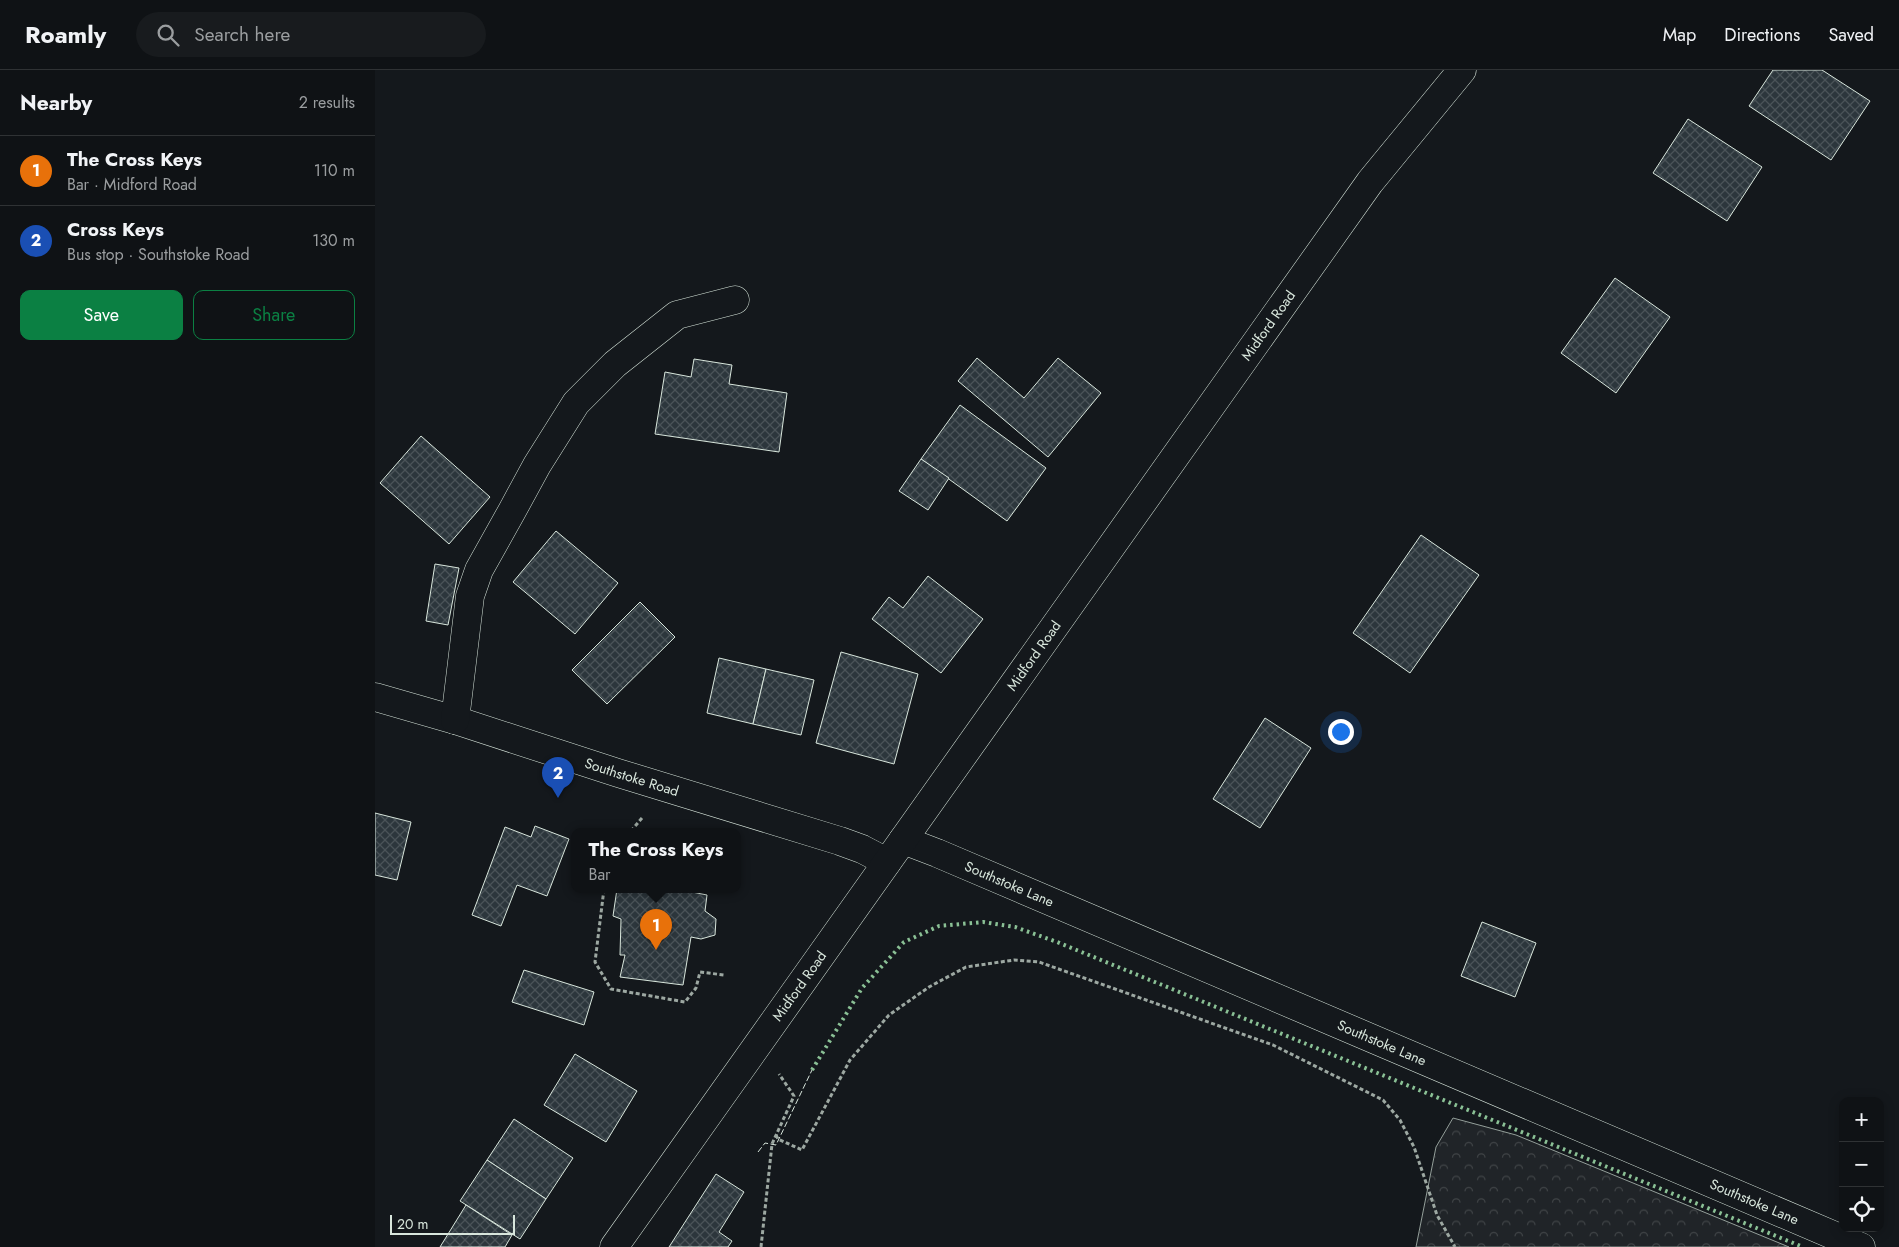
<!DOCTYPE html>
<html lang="en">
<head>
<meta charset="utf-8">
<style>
  :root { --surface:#0f1215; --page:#181b1e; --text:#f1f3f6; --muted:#9b9ea0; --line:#2f3234; --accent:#0b8043 }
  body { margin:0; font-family:Jost,sans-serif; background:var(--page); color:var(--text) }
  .controls { position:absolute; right:15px; bottom:15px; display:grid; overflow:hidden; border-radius:10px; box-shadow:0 2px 12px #0003 }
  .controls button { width:45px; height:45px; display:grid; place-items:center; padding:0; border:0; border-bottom:1px solid var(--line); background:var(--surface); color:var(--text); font:25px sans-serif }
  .scale { position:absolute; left:15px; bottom:12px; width:125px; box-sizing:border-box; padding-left:5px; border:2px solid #d8e6dc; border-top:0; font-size:14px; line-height:18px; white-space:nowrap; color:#d8e6dc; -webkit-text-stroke:4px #14181c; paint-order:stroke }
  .you { position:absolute; left:965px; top:661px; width:18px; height:18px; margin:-12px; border:4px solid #fff; border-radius:50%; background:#1a73e8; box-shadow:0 0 0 8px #1a73e833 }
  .badge { display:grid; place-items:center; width:32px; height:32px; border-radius:50%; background:var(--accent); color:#fff; font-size:16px; font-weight:700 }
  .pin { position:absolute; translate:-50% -41px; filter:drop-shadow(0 1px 2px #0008) }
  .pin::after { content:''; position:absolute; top:26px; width:18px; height:15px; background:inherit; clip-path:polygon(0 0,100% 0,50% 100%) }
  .popup { position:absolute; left:196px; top:758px; width:170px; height:65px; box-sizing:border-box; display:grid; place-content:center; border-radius:10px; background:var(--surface); filter:drop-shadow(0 1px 4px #0005); font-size:16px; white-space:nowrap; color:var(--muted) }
  .popup b { font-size:19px; color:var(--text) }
  .popup::after { content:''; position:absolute; left:50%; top:100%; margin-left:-10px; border:10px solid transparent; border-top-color:var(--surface) }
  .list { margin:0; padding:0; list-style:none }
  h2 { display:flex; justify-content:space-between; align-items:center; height:65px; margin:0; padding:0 20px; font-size:21px }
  h2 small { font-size:16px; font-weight:400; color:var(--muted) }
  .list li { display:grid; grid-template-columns:32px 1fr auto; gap:15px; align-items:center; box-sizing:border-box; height:70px; padding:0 20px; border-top:1px solid var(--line) }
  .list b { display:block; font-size:19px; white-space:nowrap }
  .list p { margin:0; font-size:16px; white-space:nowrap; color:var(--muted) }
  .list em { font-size:16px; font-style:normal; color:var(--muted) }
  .actions { display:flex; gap:10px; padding:15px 20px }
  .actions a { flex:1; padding:11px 0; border:1px solid var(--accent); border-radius:10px; text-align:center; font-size:18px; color:var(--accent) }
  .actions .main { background:var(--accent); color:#fff }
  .icon { flex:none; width:28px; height:28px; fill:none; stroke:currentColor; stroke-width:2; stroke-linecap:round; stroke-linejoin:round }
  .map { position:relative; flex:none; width:1524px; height:1177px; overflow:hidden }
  header { display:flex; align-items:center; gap:30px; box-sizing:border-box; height:70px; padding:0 25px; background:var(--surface); border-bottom:1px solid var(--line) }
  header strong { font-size:24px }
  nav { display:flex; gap:28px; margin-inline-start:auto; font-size:18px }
  .search { width:350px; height:45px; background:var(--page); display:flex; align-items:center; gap:12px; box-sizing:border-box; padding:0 18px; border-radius:28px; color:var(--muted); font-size:19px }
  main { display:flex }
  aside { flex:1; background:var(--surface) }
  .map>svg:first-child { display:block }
</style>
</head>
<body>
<header>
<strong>Roamly</strong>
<div class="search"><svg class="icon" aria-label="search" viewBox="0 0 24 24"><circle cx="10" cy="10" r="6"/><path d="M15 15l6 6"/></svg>Search here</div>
<nav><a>Map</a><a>Directions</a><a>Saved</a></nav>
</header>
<main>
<aside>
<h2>Nearby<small>2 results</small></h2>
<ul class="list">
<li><span class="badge" style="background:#e8710a">1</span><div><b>The Cross Keys</b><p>Bar · Midford Road</p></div><em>110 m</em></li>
<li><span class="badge" style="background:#1a4fb4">2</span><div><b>Cross Keys</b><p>Bus stop · Southstoke Road</p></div><em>130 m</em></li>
</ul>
<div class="actions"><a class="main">Save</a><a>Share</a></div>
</aside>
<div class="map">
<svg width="1524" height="1177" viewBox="0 0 1524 1177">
  <defs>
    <pattern id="forest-crowns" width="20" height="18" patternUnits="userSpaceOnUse" patternTransform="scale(1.25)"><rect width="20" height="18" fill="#202428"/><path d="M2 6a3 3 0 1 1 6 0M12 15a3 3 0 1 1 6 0" fill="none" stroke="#404447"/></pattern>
    <pattern id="building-cross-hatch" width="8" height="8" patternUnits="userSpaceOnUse" patternTransform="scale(1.25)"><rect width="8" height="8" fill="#2c363c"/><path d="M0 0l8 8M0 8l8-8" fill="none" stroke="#4a5358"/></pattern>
  </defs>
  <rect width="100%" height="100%" fill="#14181c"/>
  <path fill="url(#forest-crowns)" stroke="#939e99" d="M1078,1048L1141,1065L1414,1177H1041L1061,1077Z"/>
  <g fill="url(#building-cross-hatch)" stroke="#d8e6dc">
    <path d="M1398,0H1447L1495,31L1456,90L1374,36Z"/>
    <path d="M1313,49L1387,97L1352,151L1278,103Z"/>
    <path d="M1240,208L1295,247L1241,323L1186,283Z"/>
    <path d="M602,288L649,328L683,288L726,323L673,387L583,311Z"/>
    <path d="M319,289L357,295L354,314L412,323L404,382L280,364L290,302L316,307Z"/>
    <path d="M585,335L671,398L632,451L546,389Z"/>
    <path d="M46,366L115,427L74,474L5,413Z"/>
    <path d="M546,389L574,408L553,440L524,421Z"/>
    <path d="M181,461L243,513L200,564L138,512Z"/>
    <path d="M1046,465L1104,505L1035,603L978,563Z"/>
    <path d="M60,494L84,498L73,555L51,551Z"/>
    <path d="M553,506L608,549L566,603L497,549L514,527L528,538Z"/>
    <path d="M265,532L300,567L232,634L197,600Z"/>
    <path d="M466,582L543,604L519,694L441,673Z"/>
    <path d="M344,588L391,599L378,654L332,643Z"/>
    <path d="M391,599L439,610L426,665L378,654Z"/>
    <path d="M890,648L936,678L885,758L838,729Z"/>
    <path d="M0,743L36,752L22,810L0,805Z"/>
    <path d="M160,756L194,769L172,826L142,815L126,856L97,845L130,757L156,767Z"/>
    <path d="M242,819H302L332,825L330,841L341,849L340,865L326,869L316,867L308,915L245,907L250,885H245L246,849L238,846Z"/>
    <path d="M1107,852L1161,873L1140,927L1086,906Z"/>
    <path d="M149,900L219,922L209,955L137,932Z"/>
    <path d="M200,984L262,1021L231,1072L169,1035Z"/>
    <path d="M139,1049L198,1088L171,1129L112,1090Z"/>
    <path d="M112,1090L171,1129L145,1169L85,1131Z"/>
    <path d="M341,1104L369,1122L344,1162L357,1171L353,1177H294Z"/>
    <path d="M91,1135L137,1165L130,1177H65Z"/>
  </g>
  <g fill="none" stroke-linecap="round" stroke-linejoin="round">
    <defs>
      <g id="minor">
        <path id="s1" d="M0,627L80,650L243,703L465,771L487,779L512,792"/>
        <path d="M80,650L95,526L104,500L137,441L162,395L201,333L240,294L302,245L360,230"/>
        <path id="s2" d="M528,770L562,783L1486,1177"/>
      </g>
      <g id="major">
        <path id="s3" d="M239,1177L995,112L1087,0"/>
      </g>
    </defs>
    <use href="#minor" stroke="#d8e6dc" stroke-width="29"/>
    <use href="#major" stroke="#d8e6dc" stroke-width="29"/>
    <g stroke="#9da8a2" stroke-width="3" stroke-dasharray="4 2.5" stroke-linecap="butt">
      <path d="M256,761L267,748"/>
      <path d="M229,819L220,892L236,919L310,932L321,918L325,902L349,905"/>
      <path d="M401,1065L403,1069L427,1080L475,990L514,945L554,917L591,897L639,890L664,892L898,975L1008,1030L1025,1050L1039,1077L1062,1145L1080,1177"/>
      <path d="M386,1177L397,1074L419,1026L404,1004"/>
    </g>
    <use href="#minor" stroke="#14181c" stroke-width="28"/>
    <use href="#major" stroke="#14181c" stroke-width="28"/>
    <path stroke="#8ac095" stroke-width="4" stroke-dasharray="2.5 4" stroke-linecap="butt" d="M437,1000L487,918L529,872L564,856L608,852L640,857L682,872L1428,1177"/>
    <path stroke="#d8e6dc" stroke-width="1" stroke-dasharray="6 2.5" stroke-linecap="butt" d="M383,1082L390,1073L401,1075L437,1000"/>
  </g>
  <g text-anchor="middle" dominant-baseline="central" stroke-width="4" stroke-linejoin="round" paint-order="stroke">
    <g font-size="14" fill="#d8e6dc" stroke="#14181c">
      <text stroke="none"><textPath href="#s3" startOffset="1130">Midford Road</textPath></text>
      <text stroke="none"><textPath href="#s3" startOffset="725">Midford Road</textPath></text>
      <text stroke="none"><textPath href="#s1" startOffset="269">Southstoke Road</textPath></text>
      <text stroke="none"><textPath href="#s2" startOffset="115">Southstoke Lane</textPath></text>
      <text stroke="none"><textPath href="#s3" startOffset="320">Midford Road</textPath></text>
      <text stroke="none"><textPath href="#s2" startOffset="520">Southstoke Lane</textPath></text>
      <text stroke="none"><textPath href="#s2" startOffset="925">Southstoke Lane</textPath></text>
    </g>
  </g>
</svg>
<div class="controls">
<button>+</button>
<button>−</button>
<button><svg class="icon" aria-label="locate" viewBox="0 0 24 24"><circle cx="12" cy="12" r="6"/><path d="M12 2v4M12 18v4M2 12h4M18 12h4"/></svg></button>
</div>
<div class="scale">20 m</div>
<div class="you"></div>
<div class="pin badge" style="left:281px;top:880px;background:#e8710a">1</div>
<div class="popup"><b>The Cross Keys</b>Bar</div>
<div class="pin badge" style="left:183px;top:728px;background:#1a4fb4">2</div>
</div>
</main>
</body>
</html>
